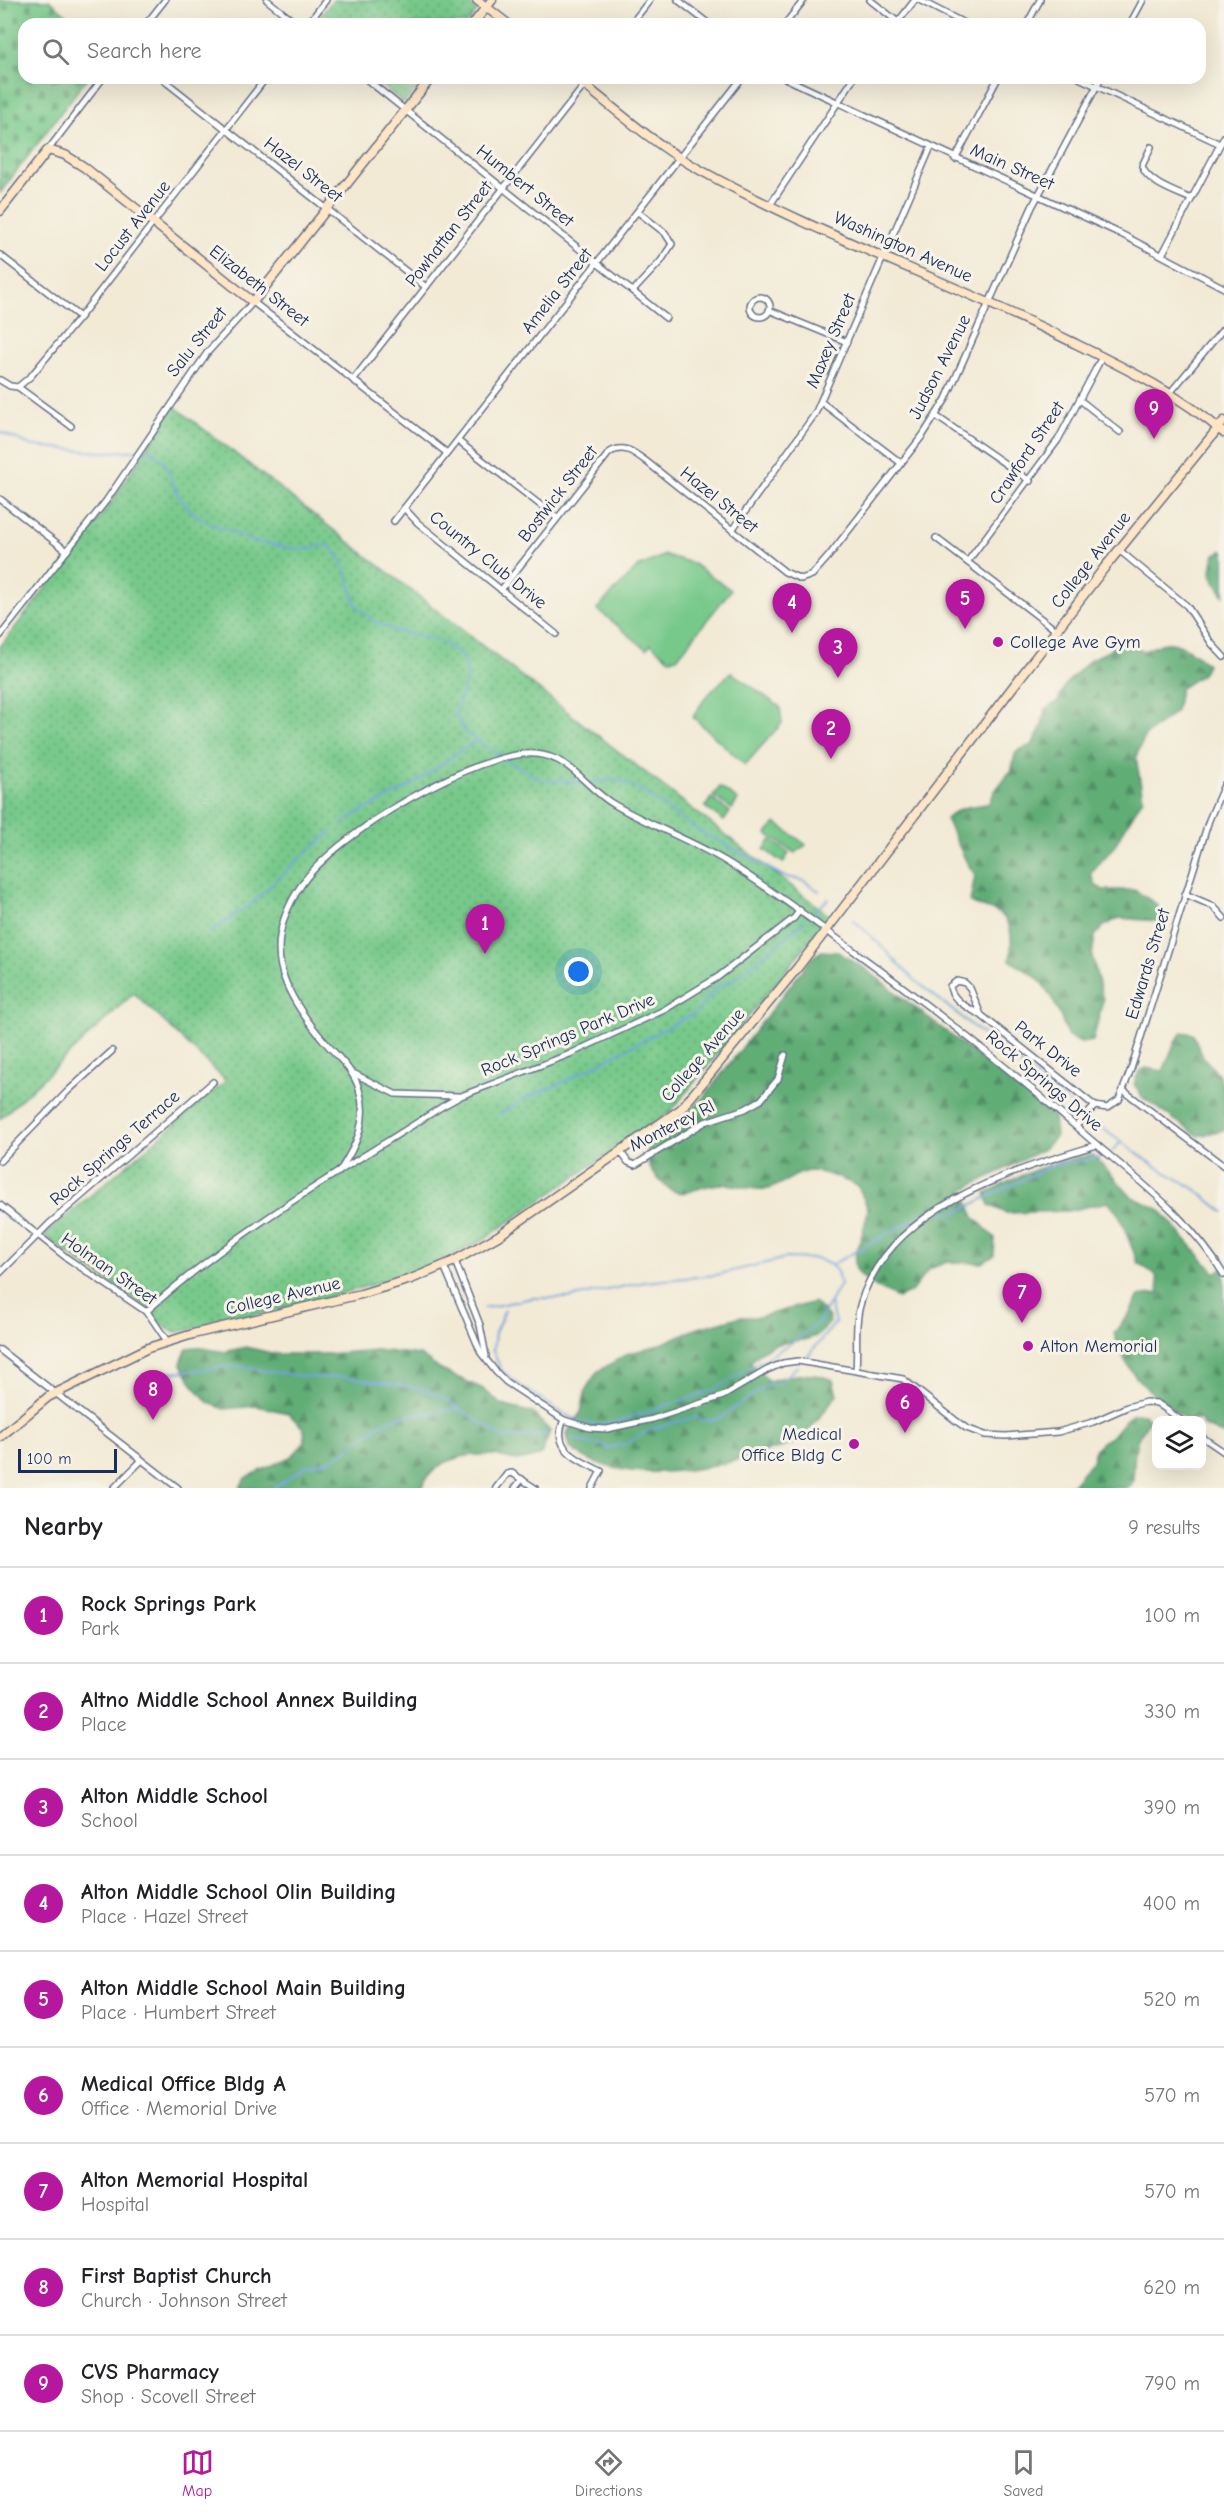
<!DOCTYPE html>
<html lang="en">
<head>
<meta charset="utf-8">
<style>
  :root { --surface:#fff; --page:#f6f6f6; --text:#202124; --muted:#757577; --line:#e0e0e0; --accent:#b5179e }
  body { margin:0; font-family:"Comic Neue",sans-serif; background:var(--page); color:var(--text) }
  .controls { position:absolute; right:18px; bottom:18px; display:grid; overflow:hidden; border-radius:12px; box-shadow:0 6px 24px #0002 }
  .controls button { width:54px; height:54px; display:grid; place-items:center; padding:0; border:0; border-bottom:2px solid var(--line); background:var(--surface); color:var(--text); font:30px sans-serif }
  .scale { position:absolute; left:18px; bottom:15px; width:99px; box-sizing:border-box; padding-left:6px; border:3px solid #1b2f5e; border-top:0; font-size:16px; line-height:21px; white-space:nowrap; color:#1b2f5e; -webkit-text-stroke:4px #f7f3e8; paint-order:stroke }
  .you { position:absolute; left:579px; top:972px; width:21px; height:21px; margin:-15px; border:4px solid #fff; border-radius:50%; background:#1a73e8; box-shadow:0 0 0 9px #1a73e833 }
  .badge { display:grid; place-items:center; width:39px; height:39px; border-radius:50%; background:var(--accent); color:#fff; font-size:20px; font-weight:700 }
  .pin { position:absolute; translate:-50% -50px; filter:drop-shadow(0 2px 3px #0008) }
  .pin::after { content:''; position:absolute; top:32px; width:21px; height:18px; background:inherit; clip-path:polygon(0 0,100% 0,50% 100%) }
  .list { margin:0; padding:0; list-style:none }
  h2 { display:flex; justify-content:space-between; align-items:center; height:78px; margin:0; padding:0 24px; font-size:26px }
  h2 small { font-size:20px; font-weight:400; color:var(--muted) }
  .list li { display:grid; grid-template-columns:39px 1fr auto; gap:18px; align-items:center; box-sizing:border-box; height:96px; padding:0 24px; border-top:2px solid var(--line) }
  .list b { display:block; font-size:22px; white-space:nowrap }
  .list p { margin:0; font-size:20px; white-space:nowrap; color:var(--muted) }
  .list em { font-size:20px; font-style:normal; color:var(--muted) }
  .icon { flex:none; width:33px; height:33px; fill:none; stroke:currentColor; stroke-width:2; stroke-linecap:round; stroke-linejoin:round }
  .map { position:relative; flex:none; width:1224px; height:1488px; overflow:hidden }
  .search { position:absolute; background:var(--surface); box-shadow:0 6px 24px #0002; left:18px; right:18px; top:18px; height:66px; display:flex; align-items:center; gap:15px; box-sizing:border-box; padding:0 21px; border-radius:18px; color:var(--muted); font-size:22px }
  .sheet { height:942px; background:var(--surface) }
  nav { display:flex; justify-content:space-around; align-items:center; box-sizing:border-box; height:84px; border-top:2px solid var(--line); background:var(--surface); font-size:16px; color:var(--muted) }
  nav a { display:grid; justify-items:center; gap:3px }
  nav .on { color:var(--accent) }
  .map>svg:first-child { display:block }
</style>
</head>
<body>
<div class="map">
<svg width="1224" height="1488" viewBox="0 0 1224 1488">
  <defs>
    <pattern id="grass-dots" width="8" height="8" patternUnits="userSpaceOnUse" patternTransform="scale(1.5)"><rect width="8" height="8" fill="#77c98a"/><path d="M2 2h.1M6 6h.1" fill="none" stroke="#61a474" stroke-width="1.8" stroke-linecap="round"/></pattern>
    <pattern id="forest-firs" width="22" height="20" patternUnits="userSpaceOnUse" patternTransform="scale(1.5)"><rect width="22" height="20" fill="#61ad76"/><path d="M5 1l3.5 6h-7zM16 11l3.5 6h-7z" fill="#4f8d64"/></pattern>
    <pattern id="cemetery-stones" width="16" height="16" patternUnits="userSpaceOnUse" patternTransform="scale(1.5)"><rect width="16" height="16" fill="#77c98a"/><path d="M2 7V4a2 2 0 0 1 4 0v3zM10 15v-3a2 2 0 0 1 4 0v3z" fill="#61a474"/></pattern>
  </defs>
  <rect width="100%" height="100%" fill="#f7f3e8"/>
  <filter id="ink" filterUnits="userSpaceOnUse"><feTurbulence type="fractalNoise" baseFrequency=".0167" numOctaves="2"/><feDisplacementMap in="SourceGraphic" scale="12" xChannelSelector="R" yChannelSelector="G"/><feConvolveMatrix kernelMatrix="1 2 1 2 8 2 1 2 1" color-interpolation-filters="sRGB"/></filter>
  <filter id="wash" filterUnits="userSpaceOnUse"><feTurbulence type="fractalNoise" baseFrequency=".008" numOctaves="4" result="noise"/><feDisplacementMap in="SourceGraphic" scale="24" xChannelSelector="R" yChannelSelector="G"/><feGaussianBlur stdDeviation="1.35" result="paint"/><feColorMatrix in="noise" values="0 0 0 0 0 0 0 0 0 0 0 0 0 0 0 0 0 1.4 0 .05"/><feComposite in="paint" operator="in"/></filter>
  <g filter="url(#wash)">
    <rect width="100%" height="100%" fill="#f2ead5"/>
    <g fill="url(#grass-dots)" stroke="#497c74" stroke-width="1.5">
      <path d="M333,0H465L477,11L467,24H314Z"/>
      <path d="M371,78H425L404,103Z"/>
      <path d="M174,406L830,916L671,1111L481,1241L445,1260L401,1276L317,1301L178,1332C163,1331 154,1314 142,1305C111,1280 74,1262 44,1235L226,1081L134,993L0,1119V647L106,510Z"/>
    </g>
    <g fill="url(#forest-firs)" stroke="#3e6e6a" stroke-width="1.5">
      <path d="M1222,551H1224V596C1212,578 1207,577 1215,554Z"/>
      <path d="M1123,637L1143,651C1151,649 1158,644 1166,643C1179,641 1199,656 1207,664L1202,674L1180,689L1176,711L1145,736L1136,757L1143,798L1113,848L1091,873L1095,885L1103,890H1134L1157,904L1161,913L1157,921L1119,918L1104,926L1095,936L1092,956L1103,1000L1093,1041L1080,1043L1067,1035C1063,1020 1050,990 1038,979C1030,972 1019,967 1010,960C1012,944 1014,920 997,912C987,908 979,907 970,902L975,875L967,863L946,819C962,804 970,808 990,803L994,792L1012,769L1015,754L1019,750L1032,745L1042,726L1045,710L1058,701L1066,684L1091,659L1109,651L1117,639Z"/>
      <path d="M821,951L838,952L866,969L1054,1116L1056,1136L1044,1149L963,1190L974,1217L995,1238L994,1256L982,1263L947,1262L929,1269L911,1292L898,1298C832,1267 859,1265 868,1209L858,1186C843,1180 825,1171 809,1171C795,1172 781,1187 767,1189C753,1191 739,1185 725,1184C690,1183 682,1211 652,1171C646,1163 646,1149 650,1140L700,1102L810,960Z"/>
      <path d="M1182,1032L1193,1034L1203,1057L1218,1074L1224,1088V1130L1198,1136L1142,1097L1134,1084L1139,1071L1146,1068L1163,1071L1175,1042Z"/>
      <path d="M1093,1155L1132,1197L1159,1209L1215,1273L1224,1267V1435L1202,1425V1420H1191L1183,1417C1147,1389 1128,1379 1114,1333L1128,1316L1139,1296L1159,1293L1156,1275L1138,1263L1119,1215L1108,1202L1068,1211L1006,1213L989,1205L986,1193C1019,1175 1055,1160 1093,1155Z"/>
      <path d="M814,1302L828,1316L830,1322C826,1326 821,1333 816,1336C789,1347 774,1335 750,1363L769,1381C791,1374 812,1371 833,1380L837,1395C825,1410 813,1428 798,1441C791,1447 774,1449 764,1452C707,1471 619,1488 569,1447L567,1433L581,1412L586,1389L597,1372L627,1354L656,1346L695,1329L739,1317H759Z"/>
      <path d="M196,1347L225,1352L246,1347L276,1354H328L376,1350L420,1355L441,1370L483,1389L502,1405L533,1413L550,1431L541,1455C534,1457 525,1461 518,1460C510,1460 502,1456 494,1455C465,1453 434,1459 421,1488H240L245,1478L292,1456L305,1442L304,1429L288,1413L257,1406L224,1409L209,1403L192,1384L181,1363L187,1348Z"/>
      <path d="M1133,1414H1144L1149,1419C1146,1427 1140,1434 1137,1441C1134,1449 1134,1472 1133,1481L1128,1488H1069L1092,1461L1095,1449L1102,1442L1111,1437L1126,1419Z"/>
    </g>
    <path fill="url(#cemetery-stones)" stroke="#497c74" stroke-width="1.5" d="M0,0H49L78,24H24V78H87L0,193Z"/>
    <g fill="#77c98a" stroke="#497c74" stroke-width="1.5">
      <path d="M665,555L692,563L731,590L677,658L669,659L651,644L646,649L597,609L638,567Z"/>
      <path d="M731,672L780,707L782,723L745,765L693,717L705,698Z"/>
      <path d="M720,787L738,800L732,809L713,796Z"/>
      <path d="M711,798L730,812L724,821L705,807Z"/>
      <path d="M776,823L805,844L806,845L795,853L767,834Z"/>
      <path d="M771,840L789,853L783,863L764,849Z"/>
    </g>
    <g fill="none" stroke-linecap="round" stroke-linejoin="round">
      <g stroke="#71a4dc" stroke-width="2">
        <path d="M0,432L33,446L100,452L151,450L165,463L178,496L199,518L253,541L301,550L319,546H331L344,565L356,605L374,621L393,630L443,642L463,658L468,676L455,714L465,732L501,756"/>
        <path d="M506,759L540,780L568,781L582,784"/>
        <path d="M591,782L618,780L641,790L694,828L783,876L804,881L819,891"/>
        <path d="M341,825L351,817L409,787L475,741"/>
        <path d="M813,913L828,899"/>
        <path d="M853,920C877,939 895,962 917,982L1078,1110"/>
        <path d="M208,934L251,904L304,854L332,832"/>
        <path d="M500,1114L525,1098L559,1084L695,1013L718,986L731,982L805,921"/>
        <path d="M1092,1121L1155,1166L1195,1189L1224,1212"/>
        <path d="M1112,1151L1122,1141"/>
        <path d="M939,1212L955,1213L1044,1169L1066,1162L1088,1160L1103,1156"/>
        <path d="M831,1265L924,1214"/>
        <path d="M485,1308L532,1298H569L645,1282L716,1275L786,1258L818,1259L831,1265L837,1271L840,1284L819,1322L793,1342L712,1391L618,1421L599,1425L581,1422L564,1414L515,1382L501,1370L493,1351L495,1333L505,1310"/>
        <path d="M807,1357L835,1323L830,1303"/>
        <path d="M140,1387L169,1373L234,1366L309,1377H346L425,1389L445,1399L504,1438L547,1434"/>
        <path d="M572,1438C577,1439 583,1442 588,1443C597,1445 602,1442 608,1449L619,1444L624,1445L651,1429L695,1417C703,1422 712,1421 720,1418L769,1384H777L798,1366"/>
        <path d="M274,1488L306,1466L331,1460L357,1443L381,1423L401,1416L459,1409"/>
      </g>
    </g>
  </g>
  <g filter="url(#ink)">
    <g fill="none" stroke-linecap="round" stroke-linejoin="round">
      <defs>
        <g id="street">
          <path d="M267,0L297,24"/>
          <path d="M678,0L709,24"/>
          <path d="M870,0L898,22"/>
          <path d="M919,0L966,24"/>
          <path d="M897,23L915,0"/>
          <path d="M146,24L165,0"/>
          <path d="M308,24L326,0"/>
          <path d="M631,24L650,0"/>
          <path d="M785,24L804,0"/>
          <path d="M1027,24L1040,0"/>
          <path d="M1130,24L1143,0"/>
          <path d="M161,78L426,287"/>
          <path d="M365,78L666,318"/>
          <path d="M785,78L1121,234L1224,288"/>
          <path d="M1079,78L1220,144"/>
          <path d="M1151,147L1142,166C1147,183 1176,192 1191,199"/>
          <path d="M48,150L103,78"/>
          <path d="M955,159L998,78"/>
          <path d="M770,205L854,78"/>
          <path d="M0,255L80,317"/>
          <path d="M1162,255L1224,137"/>
          <path d="M633,291L661,261L672,244L665,233L638,212"/>
          <circle cx="760" cy="307" r="10"/>
          <path d="M769,310L847,342"/>
          <path d="M0,380L10,386L18,387L71,426"/>
          <path d="M353,380L590,78"/>
          <path d="M18,387L31,376L80,317L266,78"/>
          <path d="M1170,393L1224,328"/>
          <path d="M1080,400L1120,432"/>
          <path d="M821,402L901,463"/>
          <path d="M936,416L1030,481"/>
          <path d="M458,441L557,518"/>
          <path d="M0,499L67,551"/>
          <path d="M404,508L418,523L556,634"/>
          <path d="M394,521L742,78"/>
          <path d="M732,530L815,414L931,147"/>
          <path d="M936,538L1057,631"/>
          <path d="M1119,550L1187,606L1212,644L1224,657"/>
          <path d="M968,561L1058,440L1102,357"/>
          <path d="M501,590L609,453C623,443 635,453 647,462L785,572L801,579L812,575L828,557L923,435L946,399L1032,207L1101,78"/>
          <path d="M0,636L106,501L207,353L253,302L447,453"/>
          <path d="M1185,894L1213,906L1224,918"/>
          <path d="M981,1015C970,1009 951,1000 950,986L957,981L965,983L970,988L981,1015L1095,1106L1107,1108L1119,1100L1131,1069L1209,820L1224,785"/>
          <path d="M353,1073L395,1094L458,1096"/>
          <path d="M1124,1091L1224,1166"/>
          <path d="M1076,1126L1095,1106"/>
          <path d="M620,1151L628,1162L635,1165L705,1122L745,1109L761,1100L778,1079L785,1055"/>
          <path d="M0,1161L68,1091L112,1051"/>
          <path d="M339,1172C356,1146 369,1121 359,1089C354,1071 337,1056 325,1042C280,990 260,945 302,884C335,835 477,749 536,754C572,757 586,789 615,805C651,826 691,840 727,862C771,889 812,920 854,951C935,1010 1014,1072 1090,1139C1138,1180 1192,1220 1224,1275"/>
          <path d="M0,1205L67,1258L148,1313L167,1341"/>
          <path d="M455,1261L480,1325L486,1356"/>
          <path d="M444,1266L481,1353L496,1372L506,1382L564,1420L590,1428L607,1429L653,1419L723,1396L767,1370L783,1363L798,1361L903,1379L955,1420L966,1428L985,1435L1006,1436L1058,1432L1093,1422L1127,1407L1146,1402L1157,1403L1181,1420"/>
          <path d="M0,1273L49,1224L213,1082"/>
          <path d="M146,1312C236,1230 342,1171 443,1106L461,1096L570,1054L664,1010L718,977L794,918L800,910"/>
          <path d="M0,1350L178,1488"/>
          <path d="M856,1370C858,1348 854,1324 861,1302C890,1206 1012,1171 1097,1145"/>
          <path d="M564,1420C550,1449 580,1461 601,1471L592,1488"/>
          <path d="M1202,1437L1224,1452"/>
          <path d="M114,1488L142,1460"/>
          <path d="M496,1488L507,1474L512,1473L535,1488"/>
          <path d="M515,1488L522,1479"/>
        </g>
        <g id="secondary">
          <path d="M477,0L508,24"/>
          <path d="M473,24L492,0"/>
          <path d="M576,78C616,110 655,145 700,170C820,236 950,281 1072,342C1125,368 1179,394 1224,433"/>
          <path d="M0,211L48,150L65,155L84,167L253,302L431,78"/>
          <path d="M0,1437L48,1397L148,1348L193,1334L361,1294L411,1279L452,1262L498,1236L681,1109L798,967L1105,567L1224,421"/>
        </g>
      </defs>
      <use href="#street" stroke="#667088" stroke-width="8"/>
      <use href="#secondary" stroke="#667088" stroke-width="11"/>
      <use href="#street" stroke="#fff" stroke-width="5"/>
      <use href="#secondary" stroke="#fde5c5" stroke-width="8"/>
    </g>
  </g>
  <g fill="#b5179e" stroke="#f7f3e8" stroke-width="2">
    <circle cx="998" cy="642" r="6"/>
    <circle cx="1028" cy="1346" r="6"/>
    <circle cx="854" cy="1444" r="6"/>
  </g>
  <g text-anchor="middle" dominant-baseline="central" stroke-width="6" stroke-linejoin="round" paint-order="stroke">
    <g font-size="18" fill="#1b2f5e" stroke="#f7f3e8">
      <text transform="translate(1012 167) rotate(24)">Main Street</text>
      <text transform="translate(303 170) rotate(38)">Hazel Street</text>
      <text transform="translate(525 186) rotate(39)">Humbert Street</text>
      <text transform="translate(133 226) rotate(-52)">Locust Avenue</text>
      <text transform="translate(449 234) rotate(-52)">Powhattan Street</text>
      <text transform="translate(903 247) rotate(24)">Washington Avenue</text>
      <text transform="translate(259 286) rotate(38)">Elizabeth Street</text>
      <text transform="translate(557 291) rotate(-52)">Amelia Street</text>
      <text transform="translate(831 341) rotate(-67)">Maxey Street</text>
      <text transform="translate(197 342) rotate(-51)">Salu Street</text>
      <text transform="translate(940 367) rotate(-63)">Judson Avenue</text>
      <text transform="translate(1027 453) rotate(-56)">Crawford Street</text>
      <text transform="translate(558 494) rotate(-52)">Bostwick Street</text>
      <text transform="translate(719 500) rotate(39)">Hazel Street</text>
      <text transform="translate(488 560) rotate(39)">Country Club Drive</text>
      <text transform="translate(1091 560) rotate(-52)">College Avenue</text>
      <text transform="translate(1148 964) rotate(-73)">Edwards Street</text>
      <text transform="translate(568 1035) rotate(-23)">Rock Springs Park Drive</text>
      <text transform="translate(1048 1049) rotate(38)">Park Drive</text>
      <text transform="translate(703 1055) rotate(-49)">College Avenue</text>
      <text transform="translate(1044 1081) rotate(40)">Rock Springs Drive</text>
      <text transform="translate(672 1126) rotate(-27)">Monterey Rl</text>
      <text transform="translate(115 1148) rotate(-41)">Rock Springs Terrace</text>
      <text transform="translate(109 1269) rotate(35)">Holman Street</text>
      <text transform="translate(283 1296) rotate(-13)">College Avenue</text>
    </g>
    <g font-size="18" fill="#1b2f5e" stroke="#f7f3e8" text-anchor="start">
      <text x="1010" y="642">College Ave Gym</text>
      <text x="1040" y="1346">Alton Memorial</text>
      <text x="842" y="1434" text-anchor="end">Medical<tspan x="842" dy="21">Office Bldg C</tspan></text>
    </g>
  </g>
</svg>
<div class="controls">
<button><svg class="icon" aria-label="layers" viewBox="0 0 24 24"><path d="M12 4l9 5-9 5-9-5zM3 14l9 5 9-5"/></svg></button>
</div>
<div class="scale">100 m</div>
<div class="you"></div>
<div class="pin badge" style="left:485px;top:954px">1</div>
<div class="pin badge" style="left:831px;top:759px">2</div>
<div class="pin badge" style="left:838px;top:678px">3</div>
<div class="pin badge" style="left:792px;top:633px">4</div>
<div class="pin badge" style="left:965px;top:629px">5</div>
<div class="pin badge" style="left:905px;top:1433px">6</div>
<div class="pin badge" style="left:1022px;top:1323px">7</div>
<div class="pin badge" style="left:153px;top:1420px">8</div>
<div class="pin badge" style="left:1154px;top:439px">9</div>
<div class="search"><svg class="icon" aria-label="search" viewBox="0 0 24 24"><circle cx="10" cy="10" r="6"/><path d="M15 15l6 6"/></svg>Search here</div>
</div>
<section class="sheet">
<h2>Nearby<small>9 results</small></h2>
<ul class="list">
<li><span class="badge">1</span><div><b>Rock Springs Park</b><p>Park</p></div><em>100 m</em></li>
<li><span class="badge">2</span><div><b>Altno Middle School Annex Building</b><p>Place</p></div><em>330 m</em></li>
<li><span class="badge">3</span><div><b>Alton Middle School</b><p>School</p></div><em>390 m</em></li>
<li><span class="badge">4</span><div><b>Alton Middle School Olin Building</b><p>Place · Hazel Street</p></div><em>400 m</em></li>
<li><span class="badge">5</span><div><b>Alton Middle School Main Building</b><p>Place · Humbert Street</p></div><em>520 m</em></li>
<li><span class="badge">6</span><div><b>Medical Office Bldg A</b><p>Office · Memorial Drive</p></div><em>570 m</em></li>
<li><span class="badge">7</span><div><b>Alton Memorial Hospital</b><p>Hospital</p></div><em>570 m</em></li>
<li><span class="badge">8</span><div><b>First Baptist Church</b><p>Church · Johnson Street</p></div><em>620 m</em></li>
<li><span class="badge">9</span><div><b>CVS Pharmacy</b><p>Shop · Scovell Street</p></div><em>790 m</em></li>
</ul>
</section>
<nav>
<a class="on"><svg class="icon" aria-label="map" viewBox="0 0 24 24"><path d="M3 6l6-2 6 2 6-2v14l-6 2-6-2-6 2zM9 4v14M15 6v14"/></svg>Map</a>
<a><svg class="icon" aria-label="directions" viewBox="0 0 24 24"><path d="M12 3l9 9-9 9-9-9zM9 14v-3h6M13 9l2 2-2 2"/></svg>Directions</a>
<a><svg class="icon" aria-label="saved" viewBox="0 0 24 24"><path d="M7 4h10v16l-5-4-5 4z"/></svg>Saved</a>
</nav>
</body>
</html>
